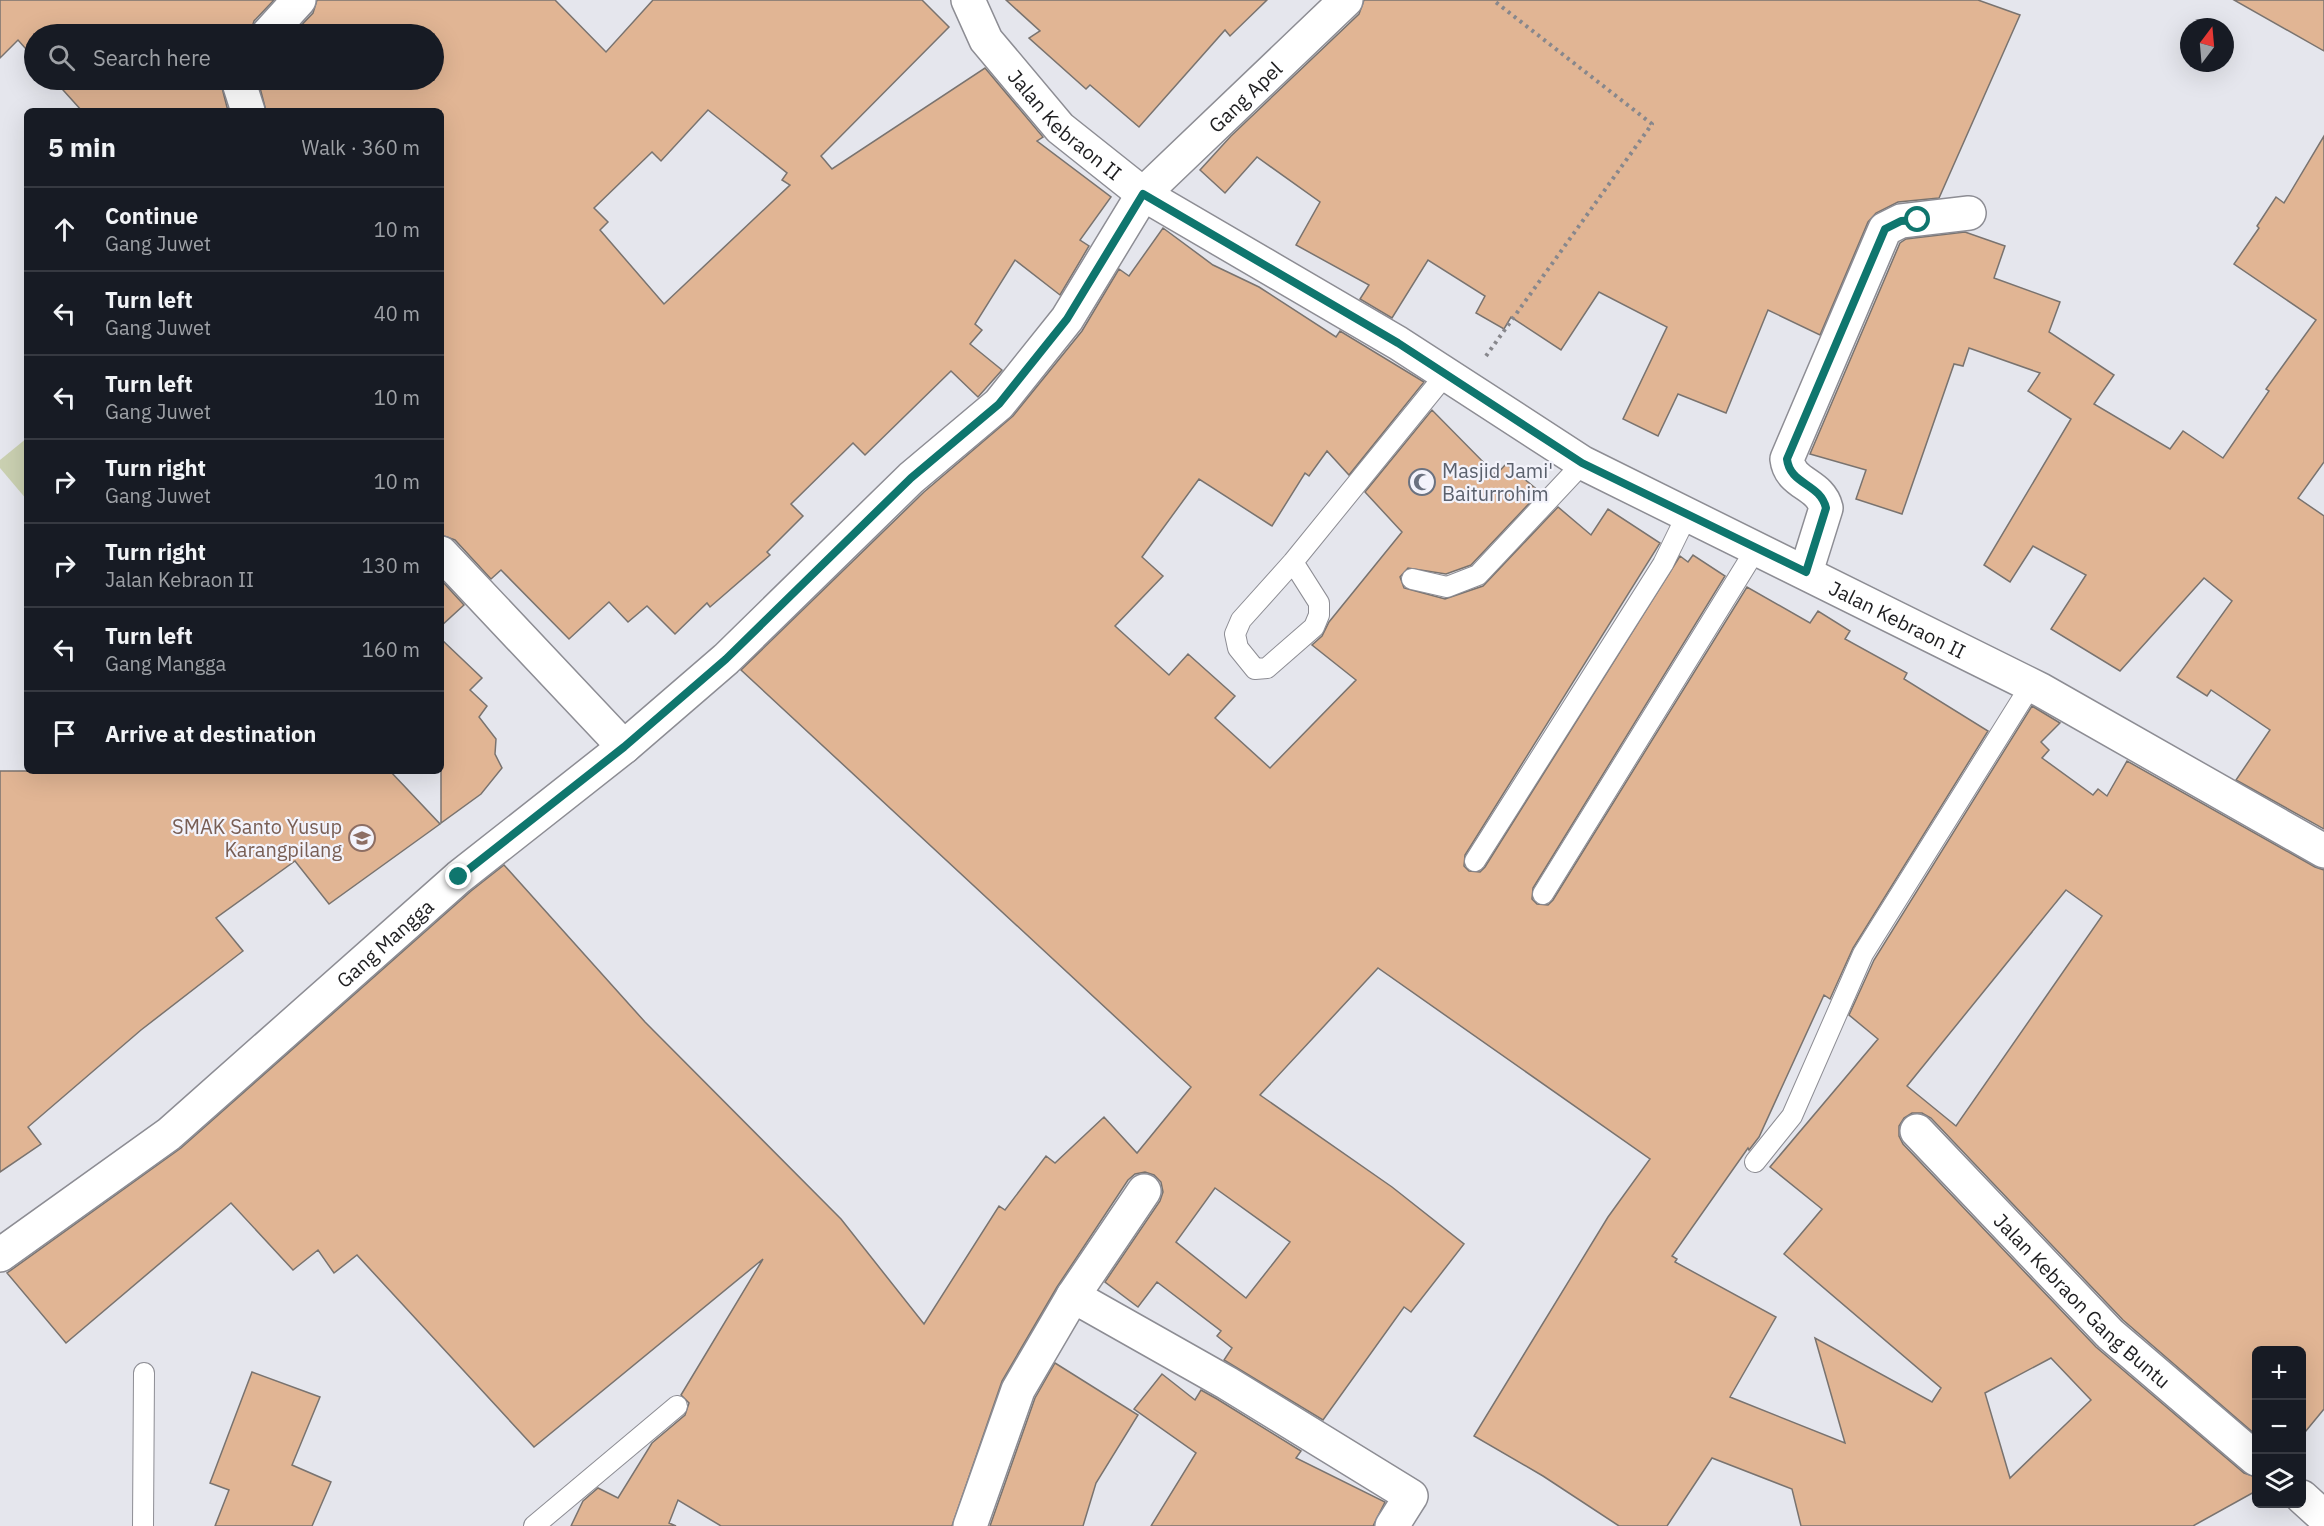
<!DOCTYPE html>
<html lang="en">
<head>
<meta charset="utf-8">
<style>
  :root { --surface:#171b24; --page:#242831; --text:#f1f3f6; --muted:#9ea1a6; --line:#363941 }
  body { margin:0; font-family:"IBM Plex Sans",sans-serif; background:var(--page); color:var(--text) }
  .controls { position:absolute; right:18px; bottom:18px; display:grid; overflow:hidden; border-radius:9px; box-shadow:0 6px 24px #0002 }
  .controls button { width:54px; height:54px; display:grid; place-items:center; padding:0; border:0; border-bottom:2px solid var(--line); background:var(--surface); color:var(--text); font:30px sans-serif }
  .compass { position:absolute; left:2180px; top:18px; width:54px; height:54px; border-radius:50%; background:var(--surface); box-shadow:0 6px 24px #0002; rotate:16deg }
  .stop { position:absolute; width:18px; height:18px; margin:-14px; border:4px solid #0f766e; border-radius:50%; background:#fff }
  .stop.end { background:#0f766e; border-color:#fff; box-shadow:0 2px 6px #0008 }
  .list { margin:0; padding:0; list-style:none }
  h2 { display:flex; justify-content:space-between; align-items:center; height:78px; margin:0; padding:0 24px; font-size:26px }
  h2 small { font-size:20px; font-weight:400; color:var(--muted) }
  .list li { display:grid; grid-template-columns:39px 1fr auto; gap:18px; align-items:center; box-sizing:border-box; height:84px; padding:0 24px; border-top:2px solid var(--line) }
  .list b { display:block; font-size:22px; white-space:nowrap }
  .list p { margin:0; font-size:20px; white-space:nowrap; color:var(--muted) }
  .list em { font-size:20px; font-style:normal; color:var(--muted) }
  .icon { flex:none; width:33px; height:33px; fill:none; stroke:currentColor; stroke-width:2; stroke-linecap:round; stroke-linejoin:round }
  .map { position:relative; flex:none; width:2324px; height:1526px; overflow:hidden }
  .search { position:absolute; background:var(--surface); box-shadow:0 6px 24px #0002; left:24px; top:24px; width:420px; height:66px; display:flex; align-items:center; gap:15px; box-sizing:border-box; padding:0 21px; border-radius:33px; color:var(--muted); font-size:22px }
  .panel { position:absolute; background:var(--surface); box-shadow:0 6px 24px #0002; left:24px; top:108px; width:420px; height:666px; border-radius:9px }
  .map>svg:first-child { display:block }
</style>
</head>
<body>
<div class="map">
<svg width="2324" height="1526" viewBox="0 0 2324 1526">
  <rect width="100%" height="100%" fill="#e5e6ed"/>
  <path fill="#cad0b1" d="M27,438V500L0,468V460Z"/>
  <g fill="#e1b594" stroke="#79736f" stroke-width="1.5" fill-rule="evenodd">
    <path d="M0,0H274L254,21L250,34H34V58L18,40L0,58Z"/>
    <path d="M317,0H555L606,52L653,0H922L949,27L821,156L832,169L985,68L1043,137L1037,141L1111,197L1080,240L1089,246L1060,295L1015,260L975,324L982,330L970,344L1002,370L978,397L951,371L865,455L853,443L791,504L803,516L767,552L770,555L710,607L707,603L675,634L647,606L628,622L609,602L569,639L501,570L491,579L455,540L441,535V111H266L258,80H434V34H293L313,13ZM708,110L787,173L782,180L790,185L664,304L600,230L608,222L594,208L652,152L661,161Z"/>
    <path d="M1006,0H1267L1230,36L1225,30L1139,127L1090,85L1086,89L1029,38L1040,31Z"/>
    <path d="M1364,0H1978L2020,15L1939,198L1898,202L1876,213L1868,222L1820,335L1768,310L1726,413L1678,394L1658,436L1623,419L1667,327L1599,292L1561,350L1511,317L1504,329L1476,313L1485,296L1428,260L1392,318L1360,299L1369,285L1296,245L1320,202L1257,157L1225,193L1200,170L1231,136L1359,14Z"/>
    <path d="M2234,0H2324V51Z"/>
    <path d="M54,80H220L228,111H82Z"/>
    <path d="M2324,136V462L2298,498L2324,516V829L2236,780L2270,730L2211,690L2207,696L2177,677L2232,601L2204,578L2120,671L2051,629L2086,575L2033,546L2010,582L1984,565L2071,419L2028,391L2040,373L1969,348L1963,366L1954,364L1902,514L1856,499L1866,470L1810,454L1900,243L1906,239L1965,232L2005,246L1994,278L2060,302L2049,332L2114,375L2094,404L2170,449L2183,431L2223,458L2269,391L2266,389L2316,320L2234,264L2259,228L2257,226L2276,197L2284,203Z"/>
    <path d="M1163,228L1213,265L1259,287L1336,337L1340,331L1424,382L1349,475L1327,451L1309,476L1305,473L1272,526L1199,479L1142,557L1163,576L1115,626L1169,675L1188,654L1235,696L1215,718L1270,768L1356,680L1312,645L1322,636L1329,622L1402,532L1365,492L1432,410L1496,475L1506,464L1540,492L1471,565L1446,574L1408,568L1400,577L1404,588L1445,599L1483,586L1558,507L1591,535L1608,509L1660,543L1465,855L1464,866L1469,871L1480,872L1485,867L1680,556L1688,562L1693,555L1725,576L1533,888L1532,899L1537,904L1548,905L1553,900L1747,587L1810,623L1818,611L1850,631L1845,639L1907,673L1904,679L1988,731L1853,948L1830,999L1824,995L1759,1137L1749,1150L1748,1148L1672,1256L1677,1259L1675,1262L1776,1317L1730,1397L1845,1443L1815,1338L1932,1402L1941,1388L1784,1254L1822,1209L1770,1167L1878,1039L1849,1015L1874,960L2032,706L2060,723L2041,742L2049,750L2042,758L2093,795L2098,789L2107,796L2127,761L2315,867L2324,870V1409L2301,1437V1350H2256V1435L2123,1320L1931,1118L1922,1113H1912L1904,1118L1899,1126V1136L1903,1144L2096,1347L2244,1473L2256,1477V1491L2193,1526H1801L1792,1489L1712,1458L1667,1526H1619L1543,1476L1474,1436L1608,1217L1650,1159L1378,968L1260,1095L1392,1187L1464,1244L1411,1312L1404,1307L1323,1420L1224,1360L1232,1348L1217,1336L1221,1331L1157,1282L1138,1307L1105,1282L1160,1201L1163,1192L1161,1182L1154,1175L1145,1172L1135,1174L1128,1180L1057,1287L1002,1381L952,1526H721L678,1500L669,1523L676,1526H571L583,1501L598,1488L618,1498L652,1443L685,1415L689,1403L681,1395L763,1259L534,1447L357,1255L334,1273L318,1250L293,1270L231,1203L66,1343L7,1273L181,1148L471,891L504,865L645,1022L841,1219L924,1324L999,1206L1005,1210L1046,1156L1055,1163L1104,1117L1137,1153L1191,1087L741,670L924,492L1013,416L1082,331L1119,269L1129,276ZM2066,890L2102,916L1956,1126L1907,1086ZM1215,1188L1290,1242L1246,1298L1176,1242ZM2051,1358L2091,1400L2010,1478L1985,1393Z"/>
    <path d="M441,580L464,605L441,626Z"/>
    <path d="M441,639L482,678L470,690L487,706L479,717L496,739L495,754L502,768L481,794L441,823Z"/>
    <path d="M0,771H390L440,824L329,904L295,861L216,918L243,951L141,1030L28,1127L41,1144L0,1172Z"/>
    <path d="M1055,1363L1138,1415L1096,1483L1083,1526H990L1035,1398Z"/>
    <path d="M252,1372L320,1397L292,1465L331,1482L312,1526H215L229,1490L210,1483Z"/>
    <path d="M1162,1374L1195,1400L1201,1390L1217,1399L1301,1451L1296,1458L1385,1502L1373,1526H1151L1196,1453L1134,1409Z"/>
  </g>
  <g fill="none" stroke-linecap="round" stroke-linejoin="round">
    <defs>
      <g id="service">
        <path d="M1293,562L1319,603V615L1314,627L1267,668L1255,669L1238,648L1235,634L1241,620L1293,562L1446,374"/>
        <path d="M1412,579L1447,587L1478,575L1583,463"/>
        <path d="M1475,861L1663,564L1687,515"/>
        <path d="M1543,894L1756,549"/>
        <path d="M1755,1162L1792,1116L1863,954L2031,685"/>
        <path d="M143,1526L144,1373"/>
        <path d="M534,1526L677,1406"/>
      </g>
      <g id="minor">
        <path d="M268,34L299,0"/>
        <path d="M238,80L248,111"/>
        <path d="M441,553L624,747"/>
        <path d="M1806,572L1826,508C1820,483 1790,485 1787,459L1885,229L1901,221L1969,213"/>
        <path id="s1" d="M1917,1131L2110,1334L2256,1459"/>
        <path id="s2" d="M0,1255L169,1134L459,877L624,747L726,659L911,478L999,404L1067,319L1143,194L1346,0"/>
        <path d="M1073,1296L1144,1191"/>
        <path d="M2302,1497L2324,1517"/>
        <path d="M970,1526L1018,1390L1073,1296L1227,1383L1411,1496L1392,1526"/>
      </g>
      <g id="tertiary">
        <path id="s3" d="M968,0L986,40L1060,128L1143,194L1398,343L1583,463L2041,690L2324,851"/>
      </g>
    </defs>
    <use href="#service" stroke="#8d8d94" stroke-width="22"/>
    <use href="#minor" stroke="#8d8d94" stroke-width="36"/>
    <use href="#tertiary" stroke="#8d8d94" stroke-width="36"/>
    <path stroke="#87878c" stroke-width="4" stroke-dasharray="3 4.5" stroke-linecap="butt" d="M1486,356L1652,124L1493,0"/>
    <use href="#service" stroke="#fff" stroke-width="20"/>
    <use href="#minor" stroke="#fff" stroke-width="33"/>
    <use href="#tertiary" stroke="#fff" stroke-width="33"/>
  </g>
  <g fill="none" stroke-linecap="round" stroke-linejoin="round">
    <path stroke="#0f766e" stroke-width="8" d="M459,877L624,747L726,659L911,478L999,404L1067,319L1143,194L1398,343L1582,463L1806,572L1826,508C1820,483 1790,485 1787,459L1885,229L1901,221L1918,220"/>
  </g>
  <defs>
    <symbol id="mosque-ring" viewBox="-11 -11 22 22"><circle r="9.5" fill="#f3f3fb" stroke="#6b7280" stroke-width="1.5"/><path d="M3.5-4.9A6 6 0 1 0 3.5 4.9A5 5 0 1 1 3.5-4.9Z" fill="#6b7280"/></symbol>
    <symbol id="school-ring" viewBox="-11 -11 22 22"><circle r="9.5" fill="#f3f3fb" stroke="#8d6e63" stroke-width="1.5"/><path d="M0-5L7-2L0 1L-7-2ZM-4 1L0 2.5L4 1V4Q0 6-4 4Z" fill="#8d6e63"/></symbol>
  </defs>
  <g fill-rule="evenodd">
    <use href="#mosque-ring" x="1407" y="467" width="30" height="30"/>
    <use href="#school-ring" x="347" y="823" width="30" height="30"/>
  </g>
  <g text-anchor="middle" dominant-baseline="central" stroke-width="4.5" stroke-linejoin="round" paint-order="stroke">
    <g font-size="20" fill="#1e1e20" stroke="#f3f3fb">
      <text stroke="none"><textPath href="#s2" startOffset="1710">Gang Apel</textPath></text>
      <text stroke="none"><textPath href="#s3" startOffset="160">Jalan Kebraon II</textPath></text>
      <text stroke="none"><textPath href="#s3" startOffset="1132">Jalan Kebraon II</textPath></text>
      <text stroke="none"><textPath href="#s2" startOffset="496">Gang Mangga</textPath></text>
      <text stroke="none"><textPath href="#s1" startOffset="237">Jalan Kebraon Gang Buntu</textPath></text>
    </g>
    <g font-size="20" fill="#5b616d" stroke="#f3f3fb" text-anchor="start">
      <text x="1442" y="470">Masjid Jami'<tspan x="1442" dy="23">Baiturrohim</tspan></text>
    </g>
    <g font-size="20" fill="#785e54" stroke="#f3f3fb" text-anchor="end">
      <text x="342" y="826">SMAK Santo Yusup<tspan x="342" dy="23">Karangpilang</tspan></text>
    </g>
  </g>
</svg>
<div class="controls">
<button>+</button>
<button>−</button>
<button><svg class="icon" aria-label="layers" viewBox="0 0 24 24"><path d="M12 4l9 5-9 5-9-5zM3 14l9 5 9-5"/></svg></button>
</div>
<svg class="compass" viewBox="-18 -18 36 36"><path d="M0-13l5 13h-10z" fill="#e53935"/><path d="M0 13l5-13h-10z" fill="#9ea1a6"/></svg>
<div class="stop" style="left:1918px;top:220px"></div>
<div class="stop end" style="left:459px;top:877px"></div>
<div class="search"><svg class="icon" aria-label="search" viewBox="0 0 24 24"><circle cx="10" cy="10" r="6"/><path d="M15 15l6 6"/></svg>Search here</div>
<section class="panel">
<h2>5 min<small>Walk · 360 m</small></h2>
<ul class="list">
<li><svg class="icon" aria-label="ahead" viewBox="0 0 24 24"><path d="M12 20V5M6 11l6-6 6 6"/></svg><div><b>Continue</b><p>Gang Juwet</p></div><em>10 m</em></li>
<li><svg class="icon" aria-label="left" viewBox="0 0 24 24"><path d="M17 20v-9H6M10 6l-5 5 5 5"/></svg><div><b>Turn left</b><p>Gang Juwet</p></div><em>40 m</em></li>
<li><svg class="icon" aria-label="left" viewBox="0 0 24 24"><path d="M17 20v-9H6M10 6l-5 5 5 5"/></svg><div><b>Turn left</b><p>Gang Juwet</p></div><em>10 m</em></li>
<li><svg class="icon" aria-label="right" viewBox="0 0 24 24"><path d="M7 20v-9h11M14 6l5 5-5 5"/></svg><div><b>Turn right</b><p>Gang Juwet</p></div><em>10 m</em></li>
<li><svg class="icon" aria-label="right" viewBox="0 0 24 24"><path d="M7 20v-9h11M14 6l5 5-5 5"/></svg><div><b>Turn right</b><p>Jalan Kebraon II</p></div><em>130 m</em></li>
<li><svg class="icon" aria-label="left" viewBox="0 0 24 24"><path d="M17 20v-9H6M10 6l-5 5 5 5"/></svg><div><b>Turn left</b><p>Gang Mangga</p></div><em>160 m</em></li>
<li><svg class="icon" aria-label="arrive" viewBox="0 0 24 24"><path d="M6 21V4h12l-3 4 3 4H6"/></svg><div><b>Arrive at destination</b></div></li>
</ul>
</section>
</div>
</body>
</html>
